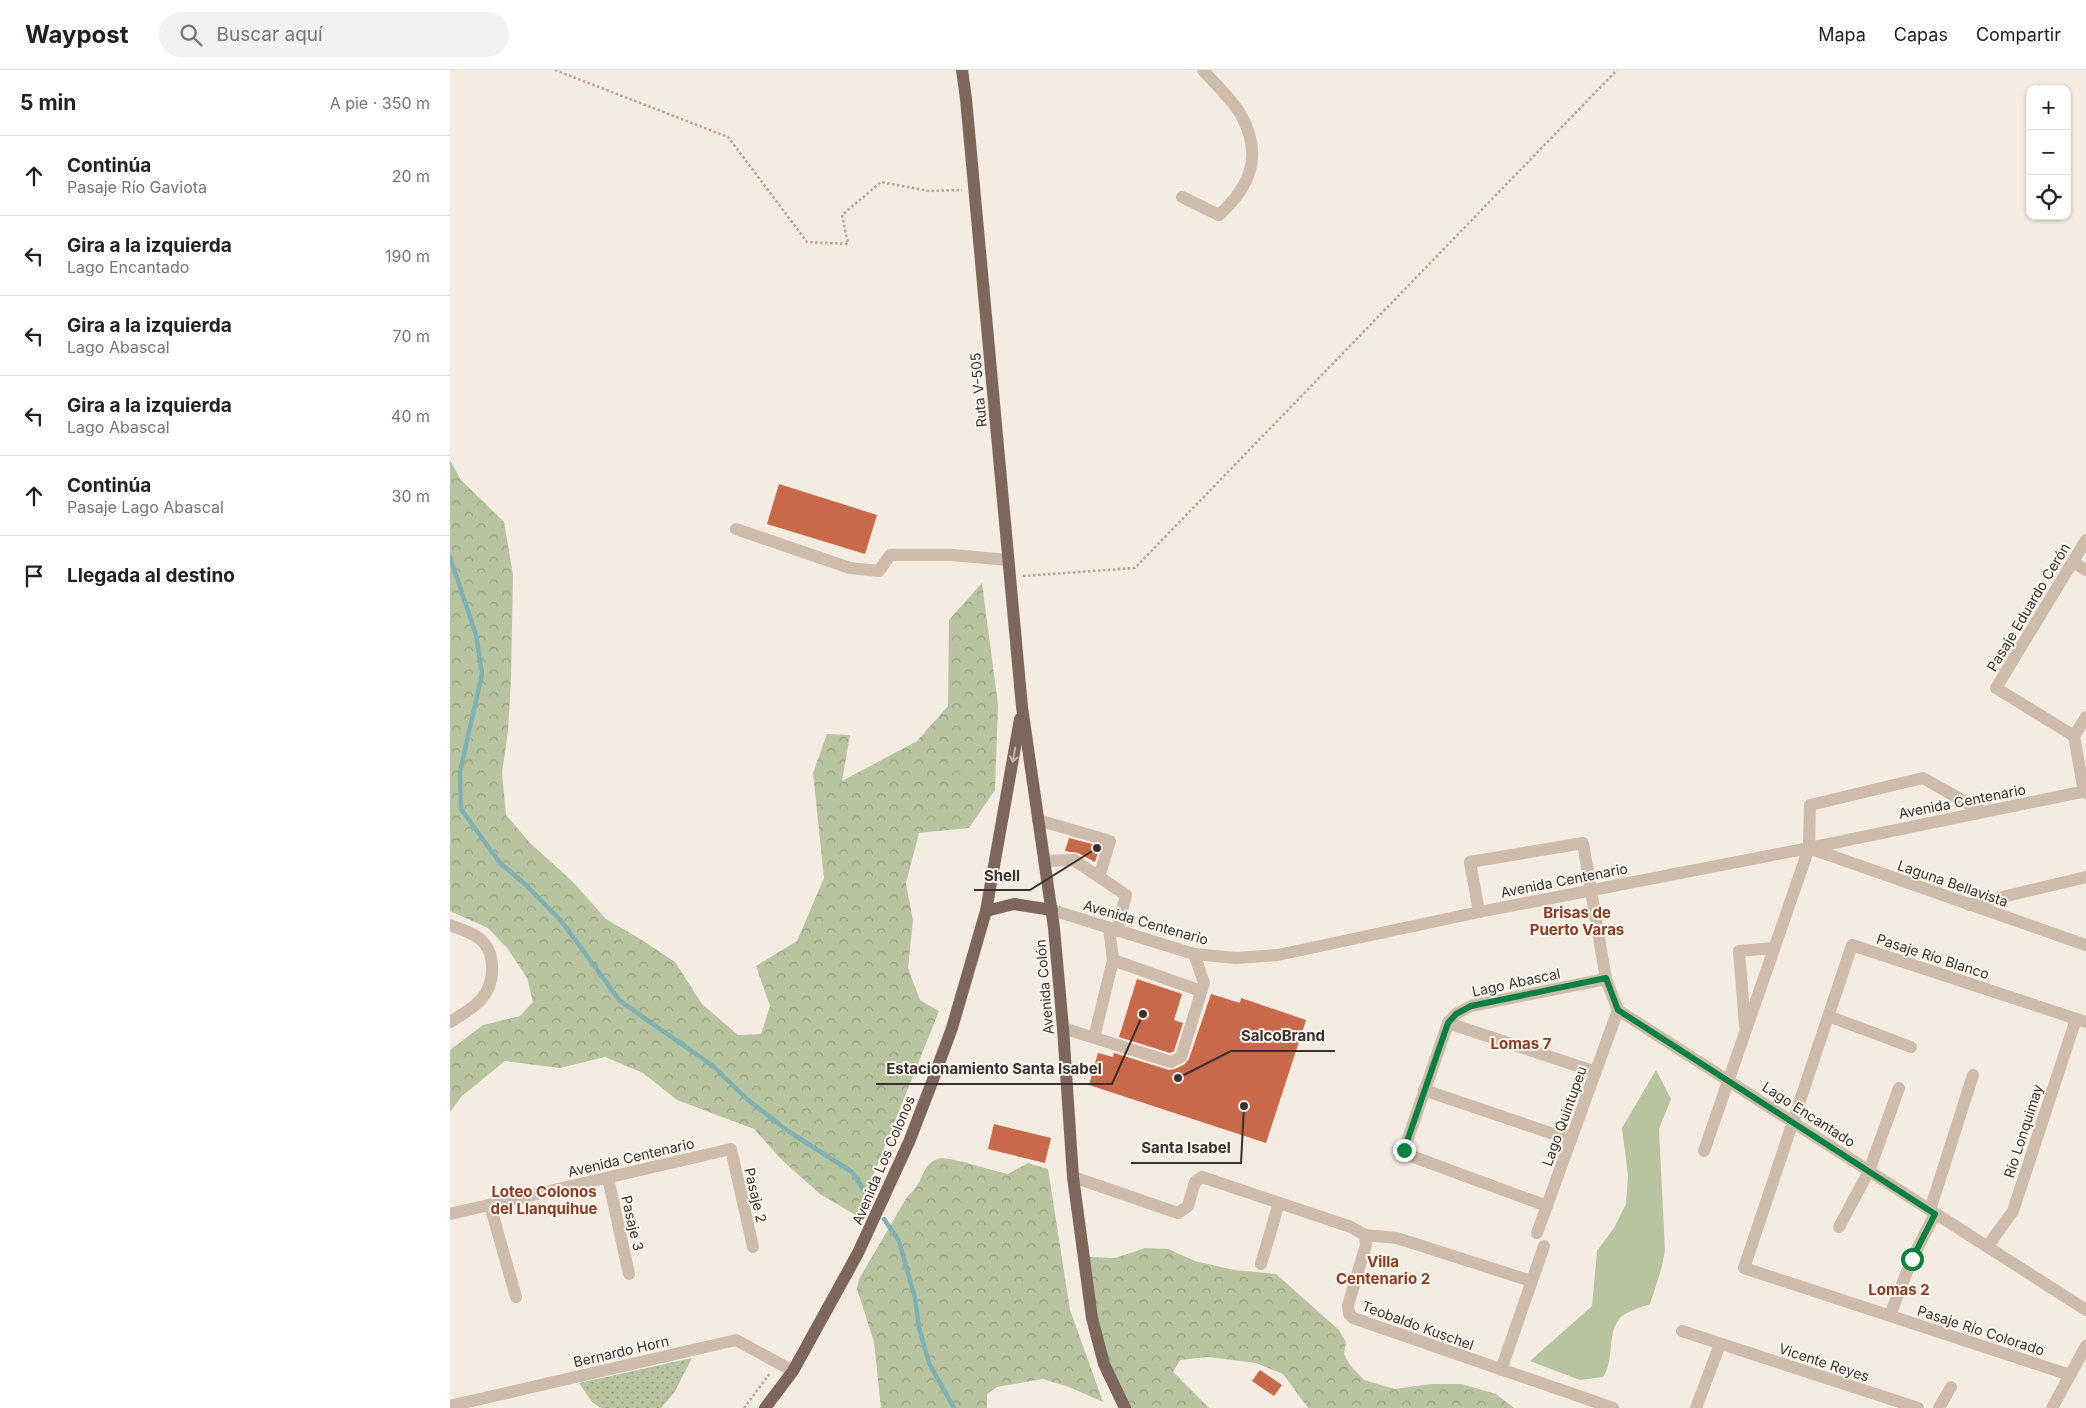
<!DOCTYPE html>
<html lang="es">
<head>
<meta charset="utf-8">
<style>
  :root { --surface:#fff; --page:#f2f2f2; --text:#202124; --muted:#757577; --line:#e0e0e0 }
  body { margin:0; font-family:Inter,sans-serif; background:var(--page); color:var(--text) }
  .controls { position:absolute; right:15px; top:15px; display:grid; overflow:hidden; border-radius:10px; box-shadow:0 1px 4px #0004 }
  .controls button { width:45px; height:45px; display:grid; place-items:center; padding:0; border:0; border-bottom:1px solid var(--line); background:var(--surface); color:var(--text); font:25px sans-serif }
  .stop { position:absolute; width:15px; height:15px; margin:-11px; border:4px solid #0b8043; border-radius:50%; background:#fff }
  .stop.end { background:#0b8043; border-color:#fff; box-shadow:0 1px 5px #0008 }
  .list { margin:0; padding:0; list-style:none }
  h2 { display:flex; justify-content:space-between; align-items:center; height:65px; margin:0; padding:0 20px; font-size:21px }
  h2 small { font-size:16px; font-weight:400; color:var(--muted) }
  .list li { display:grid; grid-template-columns:32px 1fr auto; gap:15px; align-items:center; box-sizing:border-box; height:80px; padding:0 20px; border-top:1px solid var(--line) }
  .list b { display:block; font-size:19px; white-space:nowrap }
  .list p { margin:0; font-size:16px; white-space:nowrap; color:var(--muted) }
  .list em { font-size:16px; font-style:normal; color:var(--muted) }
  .icon { flex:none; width:28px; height:28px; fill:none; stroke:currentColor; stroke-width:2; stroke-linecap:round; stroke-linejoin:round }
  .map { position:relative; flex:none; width:1636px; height:1338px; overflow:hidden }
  header { display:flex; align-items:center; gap:30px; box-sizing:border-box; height:70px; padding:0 25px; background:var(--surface); border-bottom:1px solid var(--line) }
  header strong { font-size:24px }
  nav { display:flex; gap:28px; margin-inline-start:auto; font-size:18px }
  .search { width:350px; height:45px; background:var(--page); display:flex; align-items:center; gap:12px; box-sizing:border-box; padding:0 18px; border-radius:28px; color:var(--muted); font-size:19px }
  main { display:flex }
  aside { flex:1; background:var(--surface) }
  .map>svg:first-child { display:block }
</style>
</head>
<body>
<header>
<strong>Waypost</strong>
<div class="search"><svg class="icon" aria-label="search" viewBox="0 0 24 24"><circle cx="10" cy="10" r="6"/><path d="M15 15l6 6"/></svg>Buscar aquí</div>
<nav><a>Mapa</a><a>Capas</a><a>Compartir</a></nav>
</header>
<main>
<aside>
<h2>5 min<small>A pie · 350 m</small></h2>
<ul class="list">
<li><svg class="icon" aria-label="ahead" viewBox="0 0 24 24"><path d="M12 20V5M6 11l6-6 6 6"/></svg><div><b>Continúa</b><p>Pasaje Río Gaviota</p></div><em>20 m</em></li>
<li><svg class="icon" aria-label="left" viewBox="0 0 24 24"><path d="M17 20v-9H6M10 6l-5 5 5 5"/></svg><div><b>Gira a la izquierda</b><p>Lago Encantado</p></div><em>190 m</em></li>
<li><svg class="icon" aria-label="left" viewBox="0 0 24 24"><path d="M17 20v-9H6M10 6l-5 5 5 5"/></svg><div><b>Gira a la izquierda</b><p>Lago Abascal</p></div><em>70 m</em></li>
<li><svg class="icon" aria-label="left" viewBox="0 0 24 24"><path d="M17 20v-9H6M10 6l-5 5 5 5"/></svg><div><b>Gira a la izquierda</b><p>Lago Abascal</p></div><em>40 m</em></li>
<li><svg class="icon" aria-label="ahead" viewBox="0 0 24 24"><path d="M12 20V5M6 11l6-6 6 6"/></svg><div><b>Continúa</b><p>Pasaje Lago Abascal</p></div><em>30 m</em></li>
<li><svg class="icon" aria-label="arrive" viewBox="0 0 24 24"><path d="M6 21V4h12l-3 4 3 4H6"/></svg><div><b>Llegada al destino</b></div></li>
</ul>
</aside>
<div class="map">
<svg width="1636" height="1338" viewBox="0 0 1636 1338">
  <defs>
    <pattern id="forest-crowns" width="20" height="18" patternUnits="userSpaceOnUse" patternTransform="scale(1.25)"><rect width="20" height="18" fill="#b8c4a0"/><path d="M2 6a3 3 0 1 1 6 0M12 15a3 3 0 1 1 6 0" fill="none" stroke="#97a083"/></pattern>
    <pattern id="park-dots" width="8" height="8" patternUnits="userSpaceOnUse" patternTransform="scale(1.25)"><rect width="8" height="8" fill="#b8c4a0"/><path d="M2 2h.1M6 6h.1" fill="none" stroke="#97a083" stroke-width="1.8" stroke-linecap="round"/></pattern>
  </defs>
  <rect width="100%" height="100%" fill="#f4ebe1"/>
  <path fill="#b8c4a0" d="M1206,1000L1221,1029L1209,1059L1215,1181L1211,1200L1200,1234C1192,1237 1178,1241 1171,1247C1156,1263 1165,1290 1153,1307L1130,1310L1080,1291L1142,1236L1147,1181L1164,1158L1176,1134L1178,1105L1172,1058Z"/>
  <g fill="url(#forest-crowns)">
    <path d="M0,390L11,410L54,452L63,505L61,608L58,661L52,703L56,745L80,773L122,811L156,849L192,870L225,892L252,934L288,965L311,964L320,936L306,896L347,871L374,808L363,703L377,664L400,665L392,711L467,671L498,636L499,550L532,513L548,635L545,720L519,758L469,763L456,813L463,851L458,898L470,930L489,941L407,1146L370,1124L332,1090L304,1059L227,1030L193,1003L155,987L110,998L55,991L12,1026L0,1042V980L33,955L70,946L83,932L77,908L58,879L38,858L0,841Z"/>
    <path d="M491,1088C513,1090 535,1099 558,1104L578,1093L598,1099L620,1240L653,1332L619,1317L593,1309L547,1317L537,1324V1338H431L424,1272L407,1219L409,1209L457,1127C461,1123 465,1119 468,1114C475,1102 475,1092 491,1088Z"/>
    <path d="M695,1178L718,1179L745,1191L784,1200L826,1204L889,1260L896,1272L894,1284L900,1295L914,1310L945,1319L981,1314H1012L1046,1324L1064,1338H858L833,1304L806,1293L758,1287L730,1290L723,1302L759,1338H674L640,1235V1187L665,1188Z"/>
  </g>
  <path fill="url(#park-dots)" d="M242,1288L224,1323L211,1338H151L142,1332L129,1313Z"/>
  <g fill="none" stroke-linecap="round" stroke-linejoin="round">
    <g stroke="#7fb0b2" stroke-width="4.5">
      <path d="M0,487L26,565L32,604L10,702L11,739L50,793L76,815L112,852L170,931L263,996L298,1030L338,1061L402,1102L417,1125"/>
      <path d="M434,1149L449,1171L465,1228L469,1258L479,1293L504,1338"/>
    </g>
  </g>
  <g fill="#c8694b">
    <path d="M329,414L427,445L415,484L317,454Z"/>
    <path d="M619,768L650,776L645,792L628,783L615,781Z"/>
    <path d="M687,909L732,924L724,950L733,953L724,981L720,983L669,967Z"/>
    <path d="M761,924L790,933L791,928L856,950L816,1073L639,1015L648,983L663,987L664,983L719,1000L725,999L735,994L739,989Z"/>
    <path d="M544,1054L601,1068L595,1093L538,1079Z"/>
    <path d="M810,1300L832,1315L824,1326L802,1311Z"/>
  </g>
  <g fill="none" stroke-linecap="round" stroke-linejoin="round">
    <g stroke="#b9a596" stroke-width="2.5" stroke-dasharray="2.5 2.5" stroke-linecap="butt">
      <path d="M105,0L278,67L357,172L398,174L392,145L431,112L479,121L512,120"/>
      <path d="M573,506L685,498L1167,0"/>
      <path d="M294,1338L320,1303"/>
    </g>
    <g stroke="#cdbbac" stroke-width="12">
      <path d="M732,127L769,145C801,116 813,85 791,45C782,29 765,14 753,0"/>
      <path d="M286,459L400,498L429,501L440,485H502L558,490"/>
      <path d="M1623,492L1636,500"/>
      <path d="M1636,647L1624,666L1634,722L1636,723"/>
      <path d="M1624,666L1546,618L1636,470"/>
      <path d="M588,750L660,771L649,807"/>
      <path d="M1359,778L1636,875"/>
      <path d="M594,791L624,790L676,825L667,861"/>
      <path d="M1519,835L1636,807"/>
      <path d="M602,840L744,884L786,888L828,885L1029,842L1359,778L1636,721"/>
      <path d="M1029,842L1020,792L1133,773L1156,909L1168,940L1636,1240"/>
      <path d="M0,855C11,860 26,863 34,873C40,880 42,889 42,898C43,927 22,939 0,952"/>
      <path d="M663,890L751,921"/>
      <path d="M1378,946L1461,977"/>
      <path d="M998,953L1146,1002"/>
      <path d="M1295,956L1289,881L1324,878"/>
      <path d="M613,958L721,992L731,987L754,913L744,884"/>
      <path d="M644,968L663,890L659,858"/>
      <path d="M974,1020L1121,1070"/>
      <path d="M1254,1081L1359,778L1360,735L1473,708L1533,742"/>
      <path d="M623,1107L728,1143L738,1136L745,1112L752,1107L901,1157L915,1165L947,1168L1081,1211"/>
      <path d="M158,1108L179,1204"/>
      <path d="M40,1135L66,1227"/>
      <path d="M1097,1136L953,1083L998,953L1006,944L1021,936L1156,909"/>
      <path d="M1480,1140L1523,1005"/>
      <path d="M0,1144L281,1079L303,1177"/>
      <path d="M1389,1157L1419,1101L1449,1018"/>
      <path d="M1087,1163L1168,940"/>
      <path d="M915,1165L916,1175L898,1235L899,1244L903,1248L1163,1338"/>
      <path d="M1537,1177L1563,1141L1626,949"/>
      <path d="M811,1194L829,1133"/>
      <path d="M1440,1245L1462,1189L1485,1144"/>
      <path d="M1232,1261L1468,1338"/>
      <path d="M1051,1300L1094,1176"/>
      <path d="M1620,1305L1294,1198L1402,875L1636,952"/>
      <path d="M0,1336L286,1270L343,1301"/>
      <path d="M1246,1338L1270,1274"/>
      <path d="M1489,1338L1501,1317"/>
      <path d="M1602,1338L1636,1276"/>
    </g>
    <g stroke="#7d675c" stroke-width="12">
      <path d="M512,0L516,29L572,637L604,858L613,958L623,1107L642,1248L654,1294L675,1338"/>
      <path d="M536,841L564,834L602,840"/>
      <path d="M315,1338L343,1301L408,1183L459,1072L481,1015L502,958L536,841L570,649"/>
    </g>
  </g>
  <defs><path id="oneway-shaft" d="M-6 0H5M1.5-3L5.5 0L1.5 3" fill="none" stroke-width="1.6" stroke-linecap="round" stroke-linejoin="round" transform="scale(1.25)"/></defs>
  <use stroke="#c2b5ac" href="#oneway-shaft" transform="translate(564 685) rotate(100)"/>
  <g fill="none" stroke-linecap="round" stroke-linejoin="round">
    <path stroke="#0b8043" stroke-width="6" d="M954,1080L998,953L1006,944L1021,936L1156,908L1168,940L1485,1144L1462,1189"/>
  </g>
  <g text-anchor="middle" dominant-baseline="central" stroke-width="4" stroke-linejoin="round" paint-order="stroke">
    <g font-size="14" fill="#3b302b" stroke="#fbf5ee">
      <text transform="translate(528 320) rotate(-95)">Ruta V-505</text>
      <text transform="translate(1578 537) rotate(-59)">Pasaje Eduardo Cerón</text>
      <text transform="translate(1512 731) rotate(-11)">Avenida Centenario</text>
      <text transform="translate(1114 810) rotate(-11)">Avenida Centenario</text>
      <text transform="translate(1503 813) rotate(19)">Laguna Bellavista</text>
      <text transform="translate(696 852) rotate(16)">Avenida Centenario</text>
      <text transform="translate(1483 886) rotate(18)">Pasaje Río Blanco</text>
      <text transform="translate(1066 912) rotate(-12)">Lago Abascal</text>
      <text transform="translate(594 917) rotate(-95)">Avenida Colón</text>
      <text transform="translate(1359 1044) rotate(33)">Lago Encantado</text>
      <text transform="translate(1114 1046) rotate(-70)">Lago Quintupeu</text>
      <text transform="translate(1573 1061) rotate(-72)">Río Lonquimay</text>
      <text transform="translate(181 1087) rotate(-13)">Avenida Centenario</text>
      <text transform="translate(433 1090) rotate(-67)">Avenida Los Colonos</text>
      <text transform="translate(306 1125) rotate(77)">Pasaje 2</text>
      <text transform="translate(183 1153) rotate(77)">Pasaje 3</text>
      <text transform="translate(968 1255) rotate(20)">Teobaldo Kuschel</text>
      <text transform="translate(1531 1260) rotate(18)">Pasaje Río Colorado</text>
      <text transform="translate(171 1281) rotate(-13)">Bernardo Horn</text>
      <text transform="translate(1374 1292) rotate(18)">Vicente Reyes</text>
    </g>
    <g font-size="15" font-weight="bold" fill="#8c3b22" stroke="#fbf5ee">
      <text x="1127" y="842">Brisas de<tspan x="1127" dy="17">Puerto Varas</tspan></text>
      <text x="1071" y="973">Lomas 7</text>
      <text x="94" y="1121">Loteo Colonos<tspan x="94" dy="17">del Llanquihue</tspan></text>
      <text x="933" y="1191">Villa<tspan x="933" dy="17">Centenario 2</tspan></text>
      <text x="1449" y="1219">Lomas 2</text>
    </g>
  </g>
  <path fill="none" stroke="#3b302b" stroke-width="2" d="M647 778L580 820H524M728 1008L781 981H885M693 944L662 1014H426M794 1036L791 1093H681"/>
  <g fill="#3b302b" stroke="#fbf5ee" stroke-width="2">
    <circle cx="647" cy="778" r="5"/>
    <circle cx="728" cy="1008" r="5"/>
    <circle cx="693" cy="944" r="5"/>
    <circle cx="794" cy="1036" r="5"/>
  </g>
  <g font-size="15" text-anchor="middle" font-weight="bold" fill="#3b302b" stroke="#fbf5ee" stroke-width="4" stroke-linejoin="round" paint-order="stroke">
    <text x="552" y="811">Shell</text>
    <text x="833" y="971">SalcoBrand</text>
    <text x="544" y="1004">Estacionamiento Santa Isabel</text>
    <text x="736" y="1083">Santa Isabel</text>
  </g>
</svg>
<div class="controls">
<button>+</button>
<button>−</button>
<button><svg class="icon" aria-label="locate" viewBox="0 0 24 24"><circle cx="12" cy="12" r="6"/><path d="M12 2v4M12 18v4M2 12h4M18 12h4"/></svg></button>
</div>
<div class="stop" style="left:1462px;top:1189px"></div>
<div class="stop end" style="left:954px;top:1080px"></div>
</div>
</main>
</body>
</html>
